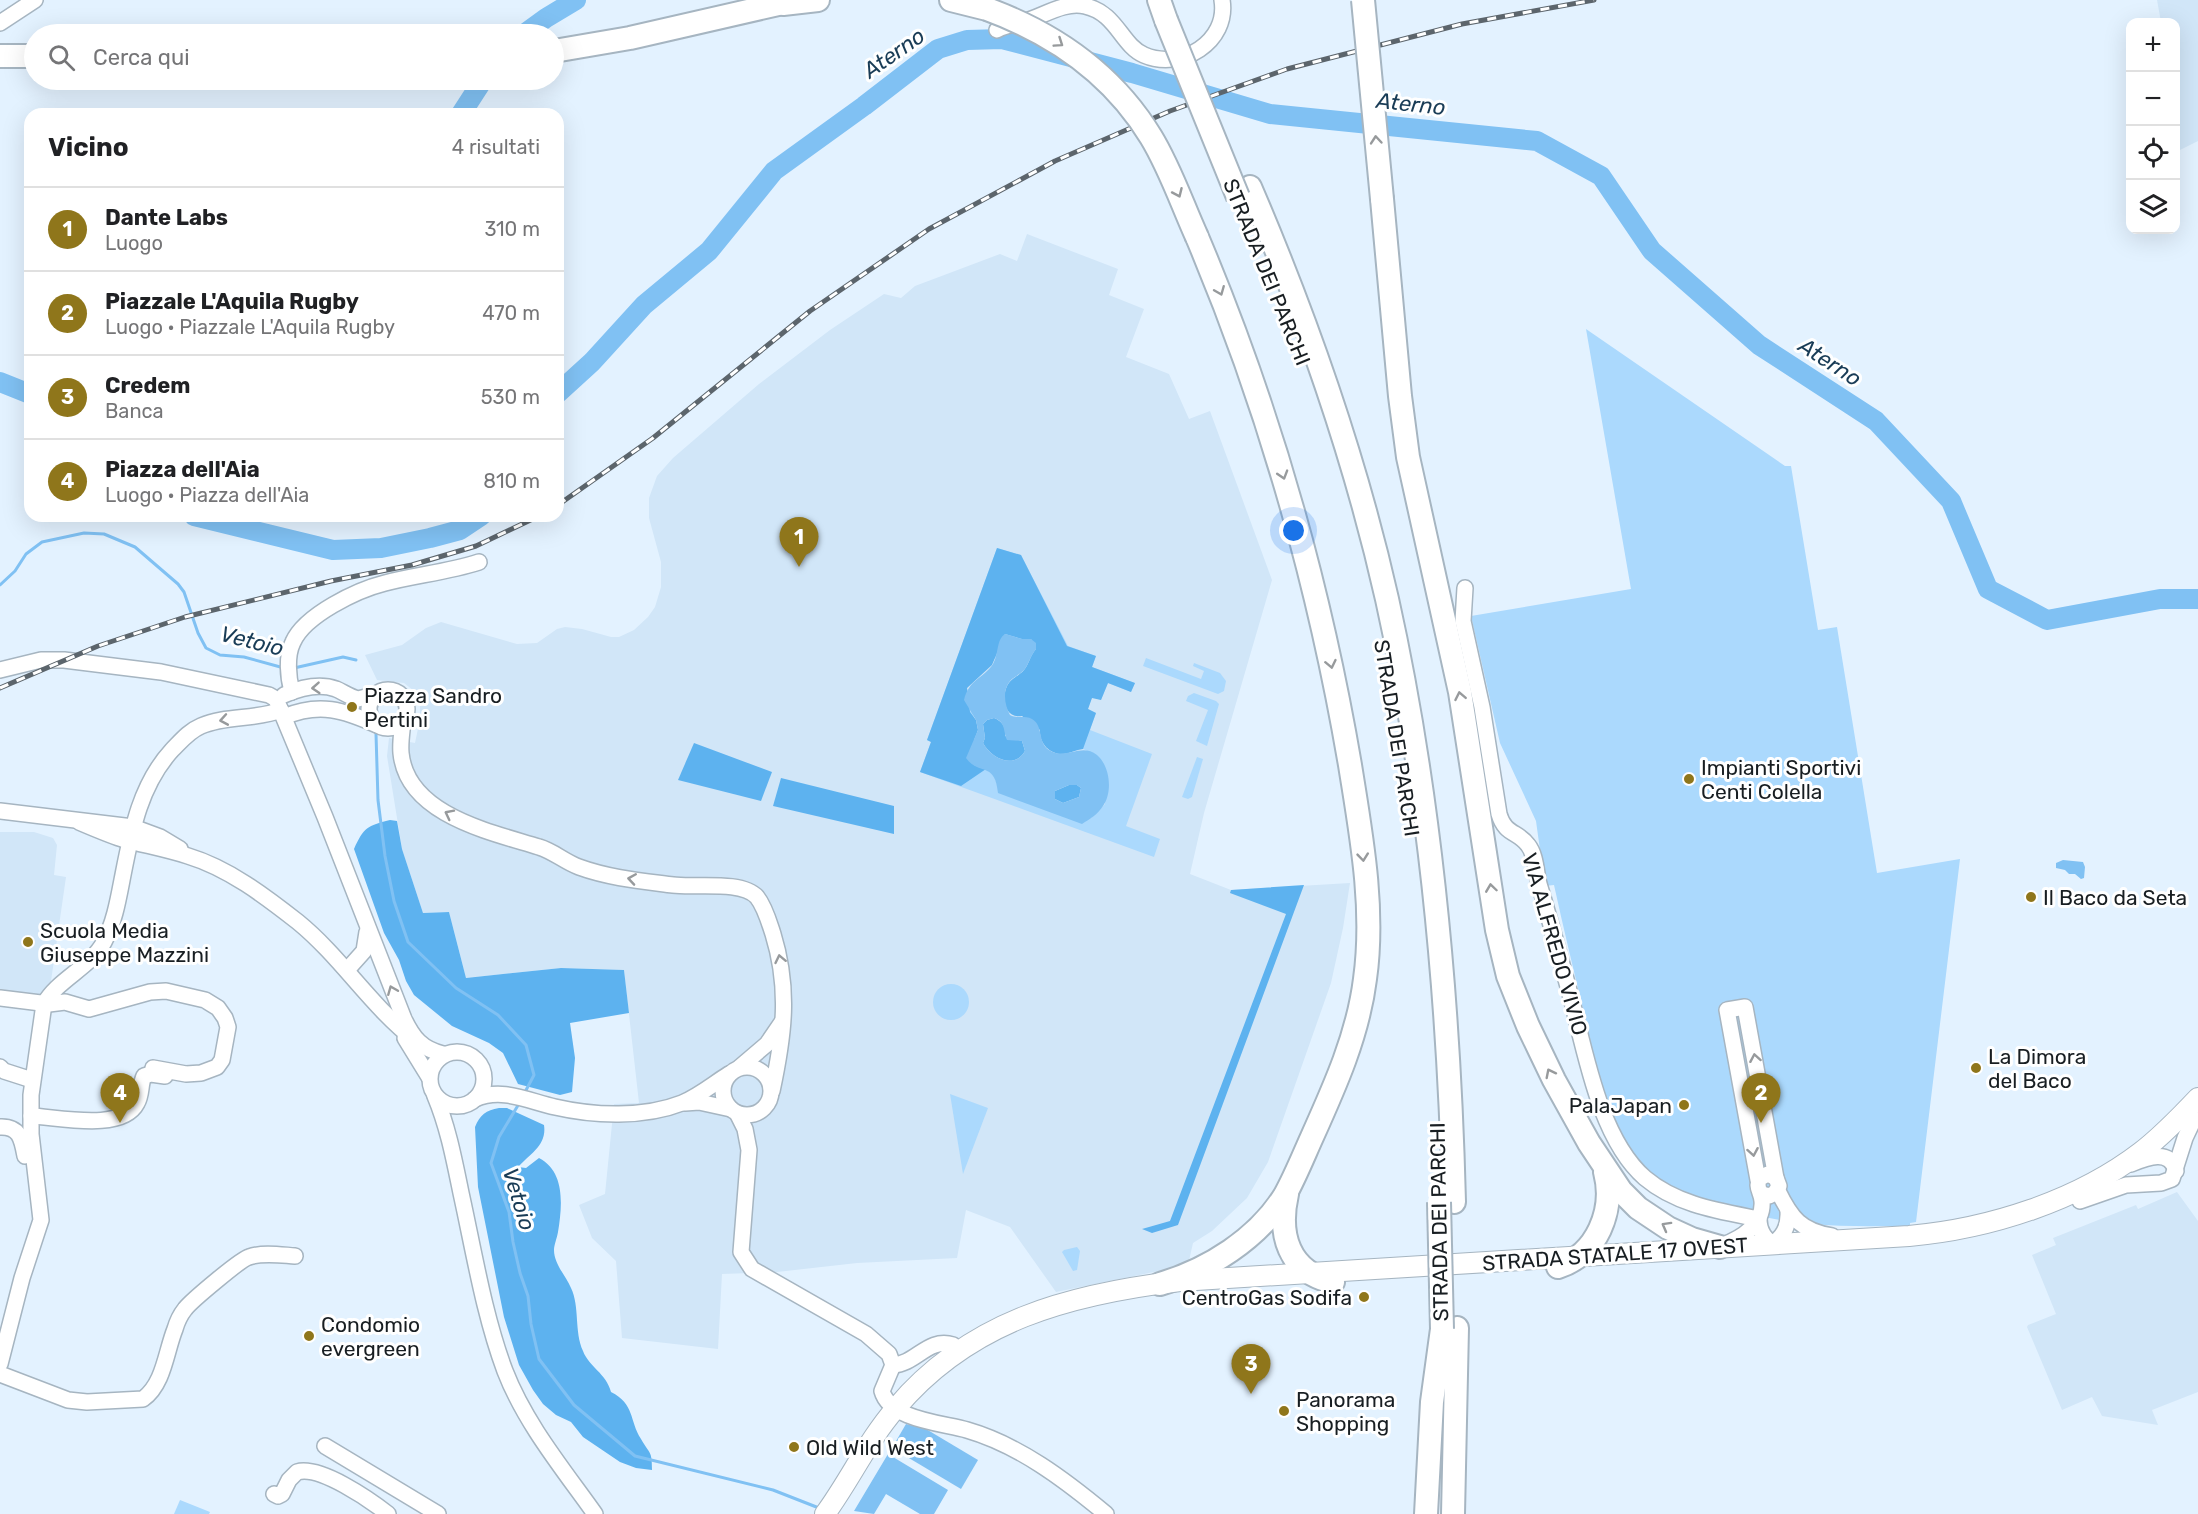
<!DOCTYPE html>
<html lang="it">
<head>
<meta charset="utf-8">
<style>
  :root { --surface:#fff; --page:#f6f6f6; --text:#202124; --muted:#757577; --line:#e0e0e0; --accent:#8f761b }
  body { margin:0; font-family:Rubik,sans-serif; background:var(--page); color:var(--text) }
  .controls { position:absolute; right:18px; top:18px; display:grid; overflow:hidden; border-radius:12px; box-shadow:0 6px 24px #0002 }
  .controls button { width:54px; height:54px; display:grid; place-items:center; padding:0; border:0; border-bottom:2px solid var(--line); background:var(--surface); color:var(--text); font:30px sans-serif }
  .you { position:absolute; left:1294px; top:531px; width:21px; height:21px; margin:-15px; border:4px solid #fff; border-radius:50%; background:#1a73e8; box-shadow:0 0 0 9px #1a73e833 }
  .badge { display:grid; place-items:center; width:39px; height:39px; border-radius:50%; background:var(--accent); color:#fff; font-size:20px; font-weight:700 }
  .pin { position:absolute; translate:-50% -50px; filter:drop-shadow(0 2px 3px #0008) }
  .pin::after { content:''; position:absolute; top:32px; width:21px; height:18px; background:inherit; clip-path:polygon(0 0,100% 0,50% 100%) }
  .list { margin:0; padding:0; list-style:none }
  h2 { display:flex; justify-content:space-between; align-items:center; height:78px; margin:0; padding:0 24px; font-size:26px }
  h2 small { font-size:20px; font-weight:400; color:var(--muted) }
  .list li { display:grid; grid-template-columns:39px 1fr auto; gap:18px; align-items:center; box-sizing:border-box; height:84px; padding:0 24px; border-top:2px solid var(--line) }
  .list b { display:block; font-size:22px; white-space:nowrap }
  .list p { margin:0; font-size:20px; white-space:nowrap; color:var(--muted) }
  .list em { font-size:20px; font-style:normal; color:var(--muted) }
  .icon { flex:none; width:33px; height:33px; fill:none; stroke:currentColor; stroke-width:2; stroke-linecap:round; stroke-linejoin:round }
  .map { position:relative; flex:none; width:2198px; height:1514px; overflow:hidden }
  .search { position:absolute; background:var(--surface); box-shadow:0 6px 24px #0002; left:24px; top:24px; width:540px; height:66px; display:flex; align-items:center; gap:15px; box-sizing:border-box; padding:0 21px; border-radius:33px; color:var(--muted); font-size:22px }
  .panel { position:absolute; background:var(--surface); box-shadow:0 6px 24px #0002; left:24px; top:108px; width:540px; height:414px; border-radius:18px }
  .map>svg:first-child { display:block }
</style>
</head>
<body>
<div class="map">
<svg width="2198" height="1514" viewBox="0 0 2198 1514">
  <rect width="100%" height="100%" fill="#e3f2ff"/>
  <g fill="#d1e6f8">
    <path d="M2157,0H2198V141L2176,152V22H2161Z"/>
    <path d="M1027,234L1118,269L1109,295L1144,309L1126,357L1169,374L1189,419L1210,411L1272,580L1204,813L1190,874L1231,890L1350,883L1343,928L1331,983L1268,1162L1247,1198L1212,1231L1193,1243L1188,1265L1056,1292L1010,1227L966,1210L957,1258L857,1263L777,1272L722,1274L718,1349L622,1338L616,1261L592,1238L579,1205L605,1194L614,1104L639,1103L624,970L561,968L466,978L449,912L423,913L402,849L387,756L389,738L415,743L420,719V703L414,691L404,683L377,680L365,655L402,645L426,628L441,622L517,644L537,643L557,629L565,627L582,629L611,637H619L634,630L648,617L655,607L661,587V562L649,518V498L657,476L673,458L759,384L830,330L884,294L901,298L915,286L1000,254L1017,261Z"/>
    <path d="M0,832H34L53,838L57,845L54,875L66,877L50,988L36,1000L0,996Z"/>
    <path d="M2177,1192L2198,1221V1392L2152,1410L2158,1425L2102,1416L2092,1397L2062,1410L2027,1327L2028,1325L2056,1314L2032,1255L2056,1245L2053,1238L2136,1205L2138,1209Z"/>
  </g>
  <g fill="#abd9fd" fill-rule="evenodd">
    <path d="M1586,329L1785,466H1791L1818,630L1837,627L1877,873L1960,859L1916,1222L1910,1223V1226C1877,1226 1843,1227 1810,1224C1764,1220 1673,1199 1641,1165C1605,1126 1595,1059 1583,1009C1573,968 1563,926 1554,885L1545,886L1536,821L1500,743L1471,616L1631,589Z"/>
    <path d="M997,548L1021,555L1068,646L1096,656L1092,667L1135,683L1131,692L1108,683L1101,700L1092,697L1088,709L1096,713L1090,730L1152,754L1126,826L1160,839L1154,857L920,772L931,742L927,740ZM1016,636L1083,749C1113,762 1106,775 1105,804L1091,818L997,784L994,776L986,769L967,688Z"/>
    <path d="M1146,658L1201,679L1204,671L1193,666L1194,663L1220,673L1226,681L1224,691L1218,694L1143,666Z"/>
    <path d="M1194,693L1216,701L1219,704L1207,746L1196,741L1208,710L1186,701L1188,696Z"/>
    <path d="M1197,757L1203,759L1192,797L1188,799L1182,797Z"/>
    <circle cx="951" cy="1002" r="18"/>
    <path d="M950,1094L988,1108L963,1174Z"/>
    <path d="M1077,1247L1080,1251L1077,1270L1073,1271L1062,1252L1064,1250Z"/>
    <path d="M180,1500L210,1512L209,1514H174Z"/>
  </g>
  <g fill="#5db2ef">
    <path d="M997,548L1021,555L1067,646L1096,656L1092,667L1135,683L1131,692L1108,683L1101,700L1092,698L1088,709L1096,713L1083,749C1076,750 1070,753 1064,754C1050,755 1039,743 1040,730L1022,716C1005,719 1001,699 1007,686C1011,678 1019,676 1024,670C1029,664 1030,656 1036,649L1031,639H1022L1005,634L992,665L967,688L970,712L976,720L978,730L974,740V765L986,769L961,786L920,772L931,742L927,740Z"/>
    <path d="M994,718C1002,721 1007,728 1005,736L1022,741L1025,751C1014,770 991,758 983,743L985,738L983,724L987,720Z"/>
    <path d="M694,743L772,772L761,801L678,780Z"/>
    <path d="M781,778L894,806V834L773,806Z"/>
    <path d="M1069,785H1077L1081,788L1079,797L1063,803L1055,799V791Z"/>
    <path d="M390,820L397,821L402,849L423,913L449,912L466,978L561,968L624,970L629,1013L570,1023L575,1058L572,1092L560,1095L518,1084L503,1053L489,1043L452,1026L414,995L406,981L399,960L384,933L354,849C364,827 367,826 390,820Z"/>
    <path d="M1304,885L1178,1225L1152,1233L1142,1229L1170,1221L1286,914L1230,893L1231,890Z"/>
    <path d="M499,1108H507L544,1125C547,1145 531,1153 518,1167L526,1168L539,1158C566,1172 562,1207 558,1232C557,1238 554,1245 554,1250C554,1264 566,1276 571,1288C580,1307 574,1331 583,1351C589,1367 606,1373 611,1392C635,1404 629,1420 641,1439C650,1455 652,1450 652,1470L636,1468L620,1462L583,1437L571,1422L556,1415L543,1404L533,1390L519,1365L504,1317L478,1187L475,1127C480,1115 486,1110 499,1108Z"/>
  </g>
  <g fill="#80c1f3" fill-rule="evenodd">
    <path d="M1005,634L1022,639H1031L1036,643V649C1030,656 1029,664 1024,670C1020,674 1016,676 1012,679C1002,688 1004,704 1010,715C1017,719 1025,715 1032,719C1044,726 1037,742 1049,750C1065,761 1081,742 1097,755C1110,766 1113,792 1103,806C1098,814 1090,819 1082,824L998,793C995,761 979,776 966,758L978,730L976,720L964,700C969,679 983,679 993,664C999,654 996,640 1005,634ZM994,718C1006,722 1003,731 1007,740L1022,741L1025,751C1014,770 991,758 983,743L985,738L983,724L987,720ZM1069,785H1077L1081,788L1079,797L1063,803L1055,799V791Z"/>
    <path d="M2063,860L2083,862L2085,867L2084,878L2081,879L2075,874H2069L2065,870L2056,868V863Z"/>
    <path d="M906,1424L926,1429L978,1460L961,1489L892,1448Z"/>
    <path d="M888,1454L948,1490L934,1514H920L886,1494L874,1514L854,1511Z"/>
  </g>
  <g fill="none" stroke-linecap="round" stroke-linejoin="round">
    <g stroke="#80c1f3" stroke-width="3">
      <path d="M0,585L15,571L26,554L42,542L84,533L104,534L135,547L178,584L184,592L198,633L206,648L220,655L244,657L284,668"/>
      <path d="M294,668L343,657L356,660"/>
      <path d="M376,734L378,800L385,856L394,901L408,942L456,988L498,1015L526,1045L534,1075L524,1094"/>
      <path d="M520,1102L499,1137L491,1163L509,1212L513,1242L520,1273L528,1296L531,1324L539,1359L574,1405L635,1456L773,1490L819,1508"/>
    </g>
    <g stroke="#80c1f3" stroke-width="20">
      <path d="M524,34L546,18L576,0"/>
      <path d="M461,114L483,80"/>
      <path d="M0,382L30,394"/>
      <path d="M558,393L592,362L644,305L709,251L774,171L864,106L938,49L967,40L1002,39L1132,73L1270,114L1537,141L1601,176L1652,251L1759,345L1876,421L1951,501L1988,589L2047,620L2160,599H2198"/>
      <path d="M194,516L333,550L381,548L430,538L460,530L481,516"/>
    </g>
    <defs>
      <g id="minor">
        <path d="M0,23L35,0"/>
        <path d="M997,30C1005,25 1014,25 1023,22C1042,17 1064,1 1085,6C1117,13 1121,45 1144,55C1181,71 1229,42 1222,0"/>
        <path d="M1465,588L1463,621L1482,707L1499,814C1505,835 1518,831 1528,845C1536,855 1536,872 1539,884C1550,920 1560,957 1570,994C1585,1050 1599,1138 1645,1178C1677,1205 1719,1211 1759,1219C1759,1232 1766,1241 1777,1246"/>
        <path d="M0,670L41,660H64L161,672L269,695L276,699"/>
        <circle cx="388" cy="709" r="19"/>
        <path d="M292,692C288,677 286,656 293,642C305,615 357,590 385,583C416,575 448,572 479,562"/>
        <path d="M284,695C300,688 319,683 336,689C343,692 350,697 358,699L378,694"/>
        <path d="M276,699L325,817L404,1019C413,1038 422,1049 443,1054"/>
        <path d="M284,717C319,702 344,710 377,725"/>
        <path d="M403,721C402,732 400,742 401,753C407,815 491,832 539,847C553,851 565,862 579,867C609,878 642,881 673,885C694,888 742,880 757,897C765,907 769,922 773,934C790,989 784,1035 772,1091"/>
        <path d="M0,811L133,827L160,837L180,849"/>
        <path d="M79,822C93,828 107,834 122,839C144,845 166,849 188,856C228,868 265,896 298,922C342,958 372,1008 417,1042"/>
        <path d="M347,970L364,951L367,932"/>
        <path d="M0,998L49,1004L65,1002L89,1009L150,992L166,991L205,1000L218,1008L225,1018L228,1027L222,1060L217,1067L201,1073L186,1074L153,1068"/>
        <path d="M405,1038L429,1077"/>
        <circle cx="457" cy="1079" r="27"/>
        <circle cx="747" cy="1091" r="24"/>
        <path d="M0,1067L4,1071L32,1080"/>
        <path d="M740,1067L767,1044L782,1022"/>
        <path d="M435,1096C448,1127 454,1159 461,1193C474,1252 484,1315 505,1371C525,1423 563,1469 595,1514"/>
        <path d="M475,1099C502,1087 528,1101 555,1107C594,1116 644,1118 682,1103C699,1096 713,1084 729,1074"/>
        <path d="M685,1103L699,1102L731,1109"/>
        <path d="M737,1113L745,1129L749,1150L741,1252L752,1269L866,1334L889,1354L893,1365L882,1391C890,1420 943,1423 967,1430C1019,1445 1065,1480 1106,1514"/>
        <path d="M31,1116C58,1117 122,1132 137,1103C142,1095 140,1084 144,1076L151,1074L165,1076"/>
        <path d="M0,1127C20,1126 22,1140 25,1156"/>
        <path d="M2131,1164C2146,1158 2170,1148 2176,1171"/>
        <path d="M1758,1180L1727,1010L1745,1007L1776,1178"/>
        <path d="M1778,1191C1791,1218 1801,1231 1832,1236"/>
        <path d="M2080,1201L2126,1185L2161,1183L2172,1179L2185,1138L2194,1119"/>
        <path d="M1723,1245C1742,1238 1764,1224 1762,1201C1761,1191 1755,1187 1760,1178L1768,1174L1776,1178L1779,1186L1775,1193L1769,1196L1760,1193"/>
        <path d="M1769,1246C1783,1238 1789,1227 1788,1211"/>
        <path d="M0,1364L22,1278L41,1220L31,1134V1095L44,1004C58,979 90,968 104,942C114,923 118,901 122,880C131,834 139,786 172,750C181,741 189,731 201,726C226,715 256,720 281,710"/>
        <path d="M893,1365C916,1364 928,1337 953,1345L959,1352"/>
        <path d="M0,1374L68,1400L87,1402L143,1399C164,1384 166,1351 175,1329C177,1322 181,1314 185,1309C191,1301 241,1259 249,1257C263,1252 281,1255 295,1256"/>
        <path d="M325,1446L438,1514"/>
        <path d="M274,1494L278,1496L282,1494L289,1480L297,1472C320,1465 370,1500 388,1514"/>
      </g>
      <path id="major" d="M825,1514C850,1480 868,1440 896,1408C970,1320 1071,1294 1180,1281L1909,1236C1989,1229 2077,1201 2141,1152C2162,1136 2180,1117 2198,1098"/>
      <g id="highway">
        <path d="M951,0L987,9"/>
        <path d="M1159,0L1166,20"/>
        <path d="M783,4L818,0"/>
        <path d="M554,51L630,38L796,0"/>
        <path d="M0,56H34"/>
        <path d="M1250,187C1307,320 1355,457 1387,599C1431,797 1449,999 1454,1202"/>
        <path d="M1382,199L1400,396L1408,457L1460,692L1497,930L1508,976L1528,1026L1554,1080L1589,1143L1621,1191L1638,1208L1668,1228L1692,1239L1720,1247"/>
        <path d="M1287,1194C1278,1234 1288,1272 1333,1282"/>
        <path d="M1558,1267C1597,1255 1615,1210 1605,1172"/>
        <path d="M1160,1284C1208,1270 1258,1239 1285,1195C1295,1177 1303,1157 1312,1137C1335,1086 1358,1035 1365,979C1375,908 1361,834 1350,765C1319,584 1269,407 1197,237"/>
        <path d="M1426,1514L1432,1402L1442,1329"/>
        <path d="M1453,1514L1457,1328"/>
      </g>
    </defs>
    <use href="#minor" stroke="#a6b5c1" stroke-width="18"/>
    <use href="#major" stroke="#a6b5c1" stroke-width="22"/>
    <use href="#highway" stroke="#a6b5c1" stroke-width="26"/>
    <use href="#minor" stroke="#fff" stroke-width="15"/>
    <use href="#major" stroke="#fff" stroke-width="20"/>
    <use href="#highway" stroke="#fff" stroke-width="22"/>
    <defs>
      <g id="rail">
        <path d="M558,505L653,438L810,311L929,229L1055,161L1170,111L1287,69L1462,24L1594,0"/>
        <path d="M0,688L98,646L185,617L331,581L412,565L476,546L539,516"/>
      </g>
    </defs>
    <use href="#rail" stroke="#5c656c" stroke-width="5"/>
    <use href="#rail" stroke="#fff" stroke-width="3" stroke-dasharray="9" stroke-linecap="butt"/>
    <defs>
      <g id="highway-bridge">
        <path d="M1363,0L1382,199"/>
        <path d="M987,9C1055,34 1112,73 1151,137C1170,168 1182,204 1197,237"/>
        <path d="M1166,20L1238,197"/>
        <path d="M1439,1202L1442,1329"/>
      </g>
    </defs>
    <use href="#highway-bridge" stroke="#a6b5c1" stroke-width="26" stroke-linecap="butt"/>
    <use href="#highway-bridge" stroke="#fff" stroke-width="22"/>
  </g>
  <defs><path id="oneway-chevron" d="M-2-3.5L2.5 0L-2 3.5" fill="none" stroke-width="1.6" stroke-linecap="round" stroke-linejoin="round" transform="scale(1.5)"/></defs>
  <g stroke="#979a9c">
    <use href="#oneway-chevron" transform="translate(1059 43) rotate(34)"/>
    <use href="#oneway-chevron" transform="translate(1376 140) rotate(-95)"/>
    <use href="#oneway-chevron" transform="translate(1178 193) rotate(66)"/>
    <use href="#oneway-chevron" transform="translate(1220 291) rotate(68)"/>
    <use href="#oneway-chevron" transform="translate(1283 475) rotate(73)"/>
    <use href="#oneway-chevron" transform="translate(1331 664) rotate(78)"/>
    <use href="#oneway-chevron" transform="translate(316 688) rotate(176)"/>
    <use href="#oneway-chevron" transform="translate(1460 696) rotate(-101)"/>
    <use href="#oneway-chevron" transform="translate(224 720) rotate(170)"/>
    <use href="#oneway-chevron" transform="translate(449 814) rotate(-153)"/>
    <use href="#oneway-chevron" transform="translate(1363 857) rotate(84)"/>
    <use href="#oneway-chevron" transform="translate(632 879) rotate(-171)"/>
    <use href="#oneway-chevron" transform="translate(1491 888) rotate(-98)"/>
    <use href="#oneway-chevron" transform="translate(780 959) rotate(-102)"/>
    <use href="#oneway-chevron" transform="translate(392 990) rotate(-112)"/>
    <use href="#oneway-chevron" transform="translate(1755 1058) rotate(-100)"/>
    <use href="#oneway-chevron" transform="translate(1550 1073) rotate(-117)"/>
    <use href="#oneway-chevron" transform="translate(1753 1152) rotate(80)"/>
    <use href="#oneway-chevron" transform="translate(1666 1226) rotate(-151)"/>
  </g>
  <g fill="#8f761b" stroke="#fff" stroke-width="2">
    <circle cx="352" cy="707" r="6"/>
    <circle cx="1689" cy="779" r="6"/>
    <circle cx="2031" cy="897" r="6"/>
    <circle cx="28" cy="942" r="6"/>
    <circle cx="1976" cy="1068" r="6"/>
    <circle cx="1684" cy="1105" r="6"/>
    <circle cx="1364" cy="1297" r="6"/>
    <circle cx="309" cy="1336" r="6"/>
    <circle cx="1284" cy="1411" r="6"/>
    <circle cx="794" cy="1447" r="6"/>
  </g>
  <g text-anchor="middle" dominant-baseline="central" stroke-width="6" stroke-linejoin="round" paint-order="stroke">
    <g font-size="21" fill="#181e22" stroke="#fff">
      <text transform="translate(1267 272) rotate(68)">STRADA DEI PARCHI</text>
      <text transform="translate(1397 738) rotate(81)">STRADA DEI PARCHI</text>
      <text transform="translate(1555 944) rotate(74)">VIA ALFREDO VIVIO</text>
      <text transform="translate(1439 1222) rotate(-91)">STRADA DEI PARCHI</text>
      <text transform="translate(1615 1254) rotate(-4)">STRADA STATALE 17 OVEST</text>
    </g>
    <g font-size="21" fill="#181e22" stroke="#fff" text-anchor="start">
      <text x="364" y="695">Piazza Sandro<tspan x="364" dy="24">Pertini</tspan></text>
      <text x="1701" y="767">Impianti Sportivi<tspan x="1701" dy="24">Centi Colella</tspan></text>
      <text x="2043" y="897">Il Baco da Seta</text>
      <text x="40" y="930">Scuola Media<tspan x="40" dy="24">Giuseppe Mazzini</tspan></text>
      <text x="1988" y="1056">La Dimora<tspan x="1988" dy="24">del Baco</tspan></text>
      <text x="1672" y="1105" text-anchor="end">PalaJapan</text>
      <text x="1352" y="1297" text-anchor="end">CentroGas Sodifa</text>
      <text x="321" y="1324">Condomio<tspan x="321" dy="24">evergreen</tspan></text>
      <text x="1296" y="1399">Panorama<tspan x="1296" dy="24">Shopping</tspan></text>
      <text x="806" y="1447">Old Wild West</text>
    </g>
    <g font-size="22" font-style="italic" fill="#193c56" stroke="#fff">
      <text transform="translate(894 53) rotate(-35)">Aterno</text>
      <text transform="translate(1411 104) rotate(6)">Aterno</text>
      <text transform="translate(1830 362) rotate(33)">Aterno</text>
      <text transform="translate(252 641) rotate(14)">Vetoio</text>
      <text transform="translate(519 1199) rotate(73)">Vetoio</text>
    </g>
  </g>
</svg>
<div class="controls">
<button>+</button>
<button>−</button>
<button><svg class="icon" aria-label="locate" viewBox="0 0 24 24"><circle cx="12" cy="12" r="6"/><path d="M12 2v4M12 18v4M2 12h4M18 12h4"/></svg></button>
<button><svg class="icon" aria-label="layers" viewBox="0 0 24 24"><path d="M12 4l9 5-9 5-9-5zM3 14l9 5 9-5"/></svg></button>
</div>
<div class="you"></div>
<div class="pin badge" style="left:799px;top:567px">1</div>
<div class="pin badge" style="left:1761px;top:1123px">2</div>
<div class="pin badge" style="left:1251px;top:1394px">3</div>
<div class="pin badge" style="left:120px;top:1123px">4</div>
<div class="search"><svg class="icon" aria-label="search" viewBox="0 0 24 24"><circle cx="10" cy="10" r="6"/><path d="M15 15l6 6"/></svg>Cerca qui</div>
<section class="panel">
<h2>Vicino<small>4 risultati</small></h2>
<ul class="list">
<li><span class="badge">1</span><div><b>Dante Labs</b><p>Luogo</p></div><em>310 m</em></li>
<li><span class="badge">2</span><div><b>Piazzale L'Aquila Rugby</b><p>Luogo · Piazzale L'Aquila Rugby</p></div><em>470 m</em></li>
<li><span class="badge">3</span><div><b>Credem</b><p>Banca</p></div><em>530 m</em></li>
<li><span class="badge">4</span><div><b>Piazza dell'Aia</b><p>Luogo · Piazza dell'Aia</p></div><em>810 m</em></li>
</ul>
</section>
</div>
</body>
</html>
